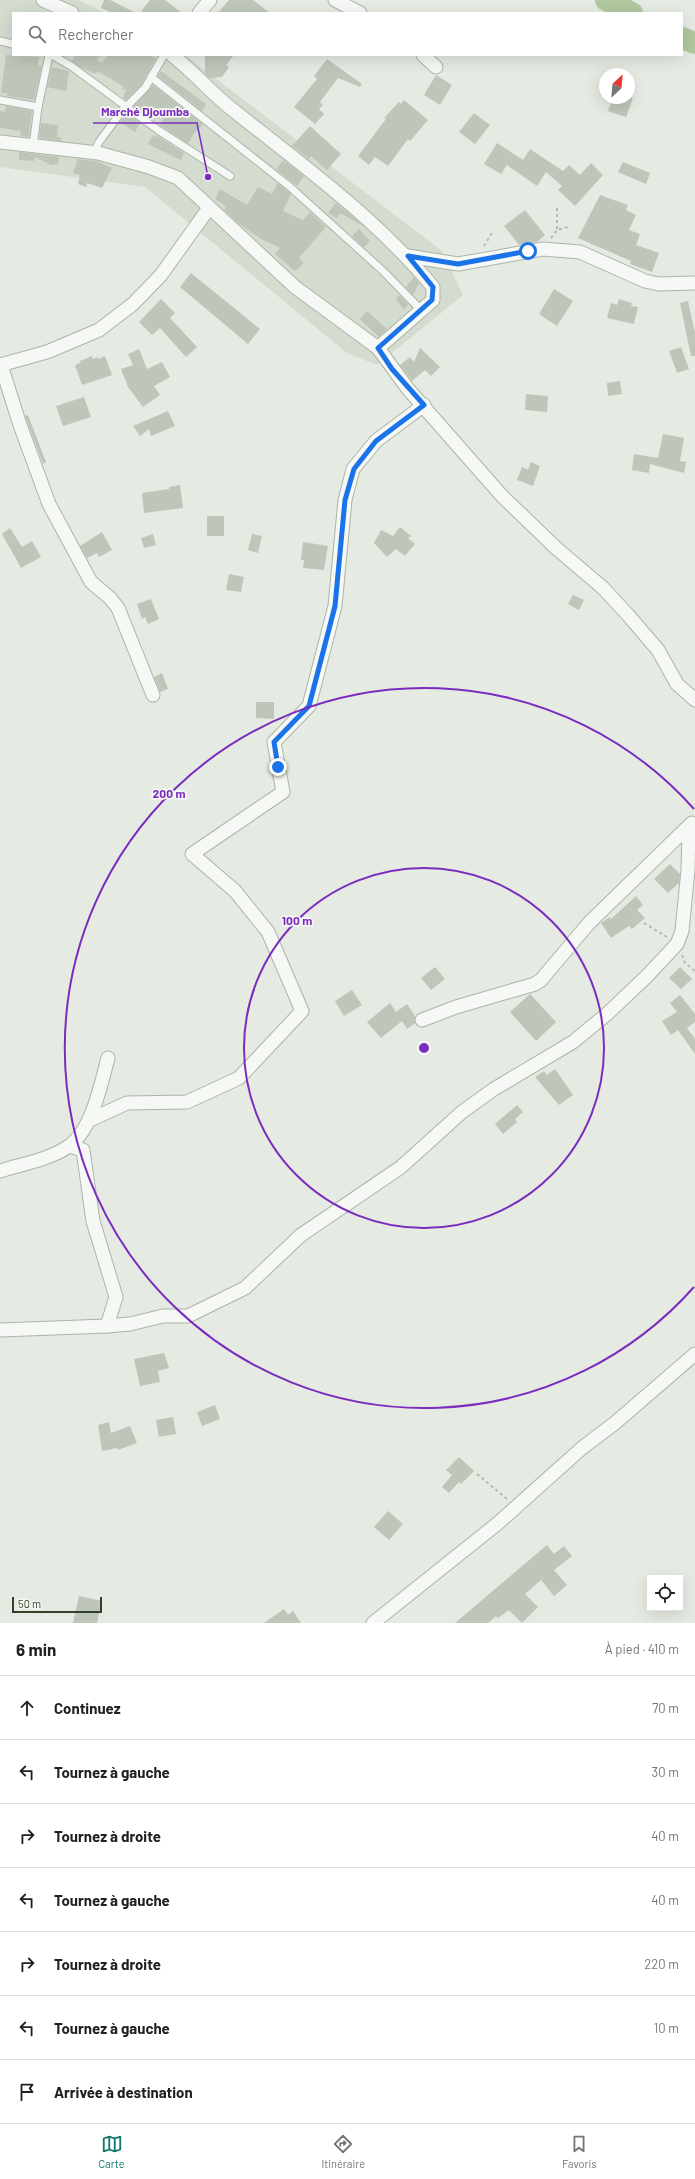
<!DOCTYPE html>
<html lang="fr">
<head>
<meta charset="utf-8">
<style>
  :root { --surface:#fff; --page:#f2f2f2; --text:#202124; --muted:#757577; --line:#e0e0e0; --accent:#0f766e }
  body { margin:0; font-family:Barlow,sans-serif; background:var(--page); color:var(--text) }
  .controls { position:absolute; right:12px; bottom:12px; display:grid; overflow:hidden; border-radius:0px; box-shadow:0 4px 16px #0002 }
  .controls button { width:36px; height:36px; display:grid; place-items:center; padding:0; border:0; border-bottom:1px solid var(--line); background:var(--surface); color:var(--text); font:20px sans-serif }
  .compass { position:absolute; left:599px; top:68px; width:36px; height:36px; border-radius:50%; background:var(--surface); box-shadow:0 4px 16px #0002; rotate:26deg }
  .scale { position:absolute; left:12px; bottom:10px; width:90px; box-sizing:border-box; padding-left:4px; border:2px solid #32412b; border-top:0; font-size:11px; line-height:14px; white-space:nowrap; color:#32412b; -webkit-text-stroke:3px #f4f7f2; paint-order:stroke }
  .stop { position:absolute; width:12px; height:12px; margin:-9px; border:3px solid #1a73e8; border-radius:50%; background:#fff }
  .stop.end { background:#1a73e8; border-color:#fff; box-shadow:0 1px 4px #0008 }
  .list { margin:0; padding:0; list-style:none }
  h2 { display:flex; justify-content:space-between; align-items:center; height:52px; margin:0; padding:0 16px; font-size:17px }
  h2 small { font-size:13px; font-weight:400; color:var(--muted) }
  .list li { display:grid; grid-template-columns:26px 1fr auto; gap:12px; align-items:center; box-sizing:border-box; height:64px; padding:0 16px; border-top:1px solid var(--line) }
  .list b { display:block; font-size:15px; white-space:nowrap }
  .list em { font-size:13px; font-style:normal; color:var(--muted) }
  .icon { flex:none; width:22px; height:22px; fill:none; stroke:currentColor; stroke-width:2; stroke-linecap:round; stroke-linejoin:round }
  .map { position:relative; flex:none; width:695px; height:1623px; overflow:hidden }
  .search { position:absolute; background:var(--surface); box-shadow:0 4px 16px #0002; left:12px; right:12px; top:12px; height:44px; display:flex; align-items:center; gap:10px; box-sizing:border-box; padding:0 14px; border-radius:0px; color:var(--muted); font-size:15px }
  .sheet { height:500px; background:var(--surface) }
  nav { display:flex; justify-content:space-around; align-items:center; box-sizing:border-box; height:56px; border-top:1px solid var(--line); background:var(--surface); font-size:11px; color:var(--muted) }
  nav a { display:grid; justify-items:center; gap:2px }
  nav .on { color:var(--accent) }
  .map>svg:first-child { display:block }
</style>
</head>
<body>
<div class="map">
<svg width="695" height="1623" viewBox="0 0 695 1623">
  <rect width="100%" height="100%" fill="#e5eae2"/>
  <path fill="#d4dcd0" d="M0,0H79L105,13H13V55H185L442,251L463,295L377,365L347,353L145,187L0,167Z"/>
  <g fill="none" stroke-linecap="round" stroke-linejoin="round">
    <g stroke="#b1c89f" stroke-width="22">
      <path d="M606,0L632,13"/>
      <path d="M682,38L695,43"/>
    </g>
  </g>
  <g fill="#bec6ba">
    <path d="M104,0H110L136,13H112L101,8Z"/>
    <path d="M150,0H165L182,13H140Z"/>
    <path d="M229,0H253L270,13H218Z"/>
    <path d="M6,55L39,57L38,65L42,66L34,100L7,96V93H1Z"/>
    <path d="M75,55H100L97,60L102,63L108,55H148L156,58L141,85L126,100L123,98L126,90L122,89L123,86L97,71L96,74L80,67L72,61Z"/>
    <path d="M205,55H234L226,65L229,67L222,77L209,78L205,74Z"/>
    <path d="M327,59L362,84L360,87L338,78L320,102L323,105L319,109L324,114L315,124L294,107L317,79L314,76Z"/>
    <path d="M52,67L69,71L66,91L47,87Z"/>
    <path d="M161,71L206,104L202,111L158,76Z"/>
    <path d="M436,75L452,85L440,105L424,95Z"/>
    <path d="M153,85L203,124L192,136L188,144L160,125L163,119L149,108L145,114L134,106Z"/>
    <path d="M613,98H633L626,117L608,111Z"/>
    <path d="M404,100L428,120L410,141L408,139L388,166L375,157L369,165L358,156L386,119L384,118L399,102L401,104Z"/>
    <path d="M6,106L32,111L29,137L20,136L21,131L0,128V111L5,112Z"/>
    <path d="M127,113L140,123L135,132L120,122Z"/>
    <path d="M474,113L490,125L475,144L459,132Z"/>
    <path d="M41,123L58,125L57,137H61L60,141L39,138Z"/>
    <path d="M310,126L341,154L327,170L311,156L309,159L292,146Z"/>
    <path d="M153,135L156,137V135L184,153L181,160L148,144Z"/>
    <path d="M497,143L523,160L530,149L563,171L569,165L580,175L591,163L603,175L575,206L558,190L562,186L546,172L537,186L507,165L501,174L484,164Z"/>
    <path d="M19,152L59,157L58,164L51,165L35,157L34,161L19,160Z"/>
    <path d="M78,159L96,161L112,168L102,188L87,183L86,187L78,184L80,175L73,173Z"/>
    <path d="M282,159L304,176L297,186L276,169L282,161L286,164Z"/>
    <path d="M623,162L650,173L646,184L618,172Z"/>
    <path d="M278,183L291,194L283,211L303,220L310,212L326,227L299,258L304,263L295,271L275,254L280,248L261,239L238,223L224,210L226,206L215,199L220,189L247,205L258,187L272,194Z"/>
    <path d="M600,195L628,205L626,210L636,215L629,230L640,234L636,245L659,253L652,272L630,264L631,261L578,238Z"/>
    <path d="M336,203L358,221L361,225L340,213L337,218L328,213Z"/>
    <path d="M525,210L545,235L537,242L519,245L504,226Z"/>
    <path d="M359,229L370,241L364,247L352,236Z"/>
    <path d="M191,273L260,329L248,344L180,287Z"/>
    <path d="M414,277L419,283L413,295L406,287Z"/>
    <path d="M554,289L573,301L557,326L539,314Z"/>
    <path d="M399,295L408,304L404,310L396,299Z"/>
    <path d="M161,299L175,313L170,318L197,347L186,357L160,328L152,335L139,322Z"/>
    <path d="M619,299L632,303L631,306L638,307L634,324L607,318L611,303L617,305Z"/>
    <path d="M688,301L695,333V356H691L680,303Z"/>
    <path d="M367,311L387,329L379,337L360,319Z"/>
    <path d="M681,347L689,369L677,373L669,351Z"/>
    <path d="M420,348L440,367L431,376L425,370L412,381L400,365L410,357L414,362Z"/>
    <path d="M139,349L147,369L162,362L170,377L154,386L160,395L143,407L128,387L121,369L133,365L128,354Z"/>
    <path d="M92,356L93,359L97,357L98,359L105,356L112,375L82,385L75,365L80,363V361Z"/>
    <path d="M620,381L622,394L608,396L607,383Z"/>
    <path d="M526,394L548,396L547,412L525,410Z"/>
    <path d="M84,397L91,417L63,426L56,406Z"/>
    <path d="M168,411L175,426L151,436L149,429L140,436L133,426Z"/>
    <path d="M28,415L46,462L43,464L25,416Z"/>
    <path d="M663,434L684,438L680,461L686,462L684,473L650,464L649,473L632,470L634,454L658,458Z"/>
    <path d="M531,462L540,466L533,486L517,480L522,467L528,470Z"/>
    <path d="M180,485L183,508L144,513L142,493L169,489V487Z"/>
    <rect x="207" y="516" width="17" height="20"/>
    <path d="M400,527L411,536L408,538L415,544L405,556L396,549L387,557L374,543L381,530L393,536Z"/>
    <path d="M10,528L22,547L32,541L41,557L21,568L2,534Z"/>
    <path d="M102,532L112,550L99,557L97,553L87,558L80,546Z"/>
    <path d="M153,534L156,545L144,548L141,538Z"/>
    <path d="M252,534L262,536L258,553L248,550Z"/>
    <path d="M303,542L328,546L324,570L303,568L304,560H301Z"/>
    <path d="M229,574L244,577L241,592L226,590Z"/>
    <path d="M573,595L584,600L579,610L568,604Z"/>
    <path d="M151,599L159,619L148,624L145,617L142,619L137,604Z"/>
    <path d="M162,673L168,689L160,692L154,677Z"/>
    <path d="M256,702H274V719L256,718Z"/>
    <path d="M670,864L680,874L679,883L668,893L654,879Z"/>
    <path d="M636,896L643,905L637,910L645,918L632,929L629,926L611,938L601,923L610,917L611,919Z"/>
    <path d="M435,967L445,979L431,990L421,978Z"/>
    <path d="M680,967L692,979L681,989L669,978Z"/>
    <path d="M352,990L362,1005L344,1016L335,1001Z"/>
    <path d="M530,994L556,1022L536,1041L510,1012Z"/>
    <path d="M680,995L695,1014V1022L687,1028L695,1039V1054L678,1030L671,1035L662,1021L677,1012L670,1003Z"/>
    <path d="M390,1003L396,1012L407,1004L415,1016V1023L407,1029L402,1021L381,1038L367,1022Z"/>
    <path d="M555,1069L573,1095L559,1105L535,1077L544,1071L547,1075Z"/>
    <path d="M517,1105L523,1112L515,1119L517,1122L503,1134L495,1124Z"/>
    <path d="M164,1353L169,1368L158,1371L160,1382L140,1386L134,1359Z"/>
    <path d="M215,1405L220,1419L202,1426L197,1412Z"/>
    <path d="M173,1417L176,1434L159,1437L156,1420Z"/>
    <path d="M109,1422L111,1433L130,1426L137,1443L118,1450L117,1448L102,1451L98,1425Z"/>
    <path d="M459,1457L474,1471L461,1484L459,1482L449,1493L442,1487L452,1475L446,1470Z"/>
    <path d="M388,1511L403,1524L389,1540L374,1527Z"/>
    <path d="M547,1545L554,1554L564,1546L572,1556L554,1570L567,1585L554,1596L541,1580L525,1594L538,1607L522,1623L509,1610L498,1618L496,1616L488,1623H455Z"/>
    <path d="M79,1596L102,1601L97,1623H73Z"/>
    <path d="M284,1609L288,1615L293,1611L301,1623H264Z"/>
  </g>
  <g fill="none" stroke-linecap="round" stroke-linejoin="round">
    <defs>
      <g id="service">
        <path d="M0,41L13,44"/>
        <path d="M52,55L71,66L158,130L230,176"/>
        <path d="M151,77L289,186L383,271L422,311"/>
        <path d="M0,100L38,107"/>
        <path d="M33,147L38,107L49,55"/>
        <path d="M94,153L99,142L122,111L145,88L164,55"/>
      </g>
      <g id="minor">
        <path d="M43,0L72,13"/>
        <path d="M335,0L360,13"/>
        <path d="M199,13L210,0"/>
        <path d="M172,55C194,72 211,93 233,110C302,165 376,218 433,287V300L378,348"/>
        <path d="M423,55L436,67"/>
        <path d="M0,142L98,153L149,167L178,178L295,287L378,348L408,389L502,496L556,548L603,588L628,615L658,650L677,684L695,700"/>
        <path d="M408,256L458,264L543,249L580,252L645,281L659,284L695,283"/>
        <path d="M0,365L47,352L99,330L133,304L161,275L209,208"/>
        <path d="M1,365L20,425L49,504L91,582L110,598L118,608L153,695"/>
        <path d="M422,1020L456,1007L535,984L541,980L589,923L692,823"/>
        <path d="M90,1120L127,1103L187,1102L239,1078L302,1011L268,932L235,891L192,854L283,792L274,742L309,706L335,606L345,500L353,469L376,441L424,405"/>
        <path d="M70,1146L83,1150L93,1221L116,1297L107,1326"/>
        <path d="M0,1171C22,1164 49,1160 69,1146C92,1130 101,1084 108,1058"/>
        <path d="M0,1330L107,1326L130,1324L163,1316H188L245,1288L301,1235L401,1167L462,1112L494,1089L573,1042L607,1014L647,976L677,944L682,931L688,870L689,827"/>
        <path d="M373,1623L497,1524L582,1448L615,1423L695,1354"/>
      </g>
    </defs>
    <use href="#service" stroke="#acb4a7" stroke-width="9"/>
    <use href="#minor" stroke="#acb4a7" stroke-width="15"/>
    <g stroke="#b3bab0" stroke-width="2" stroke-dasharray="3 3" stroke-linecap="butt">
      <path d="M557,208V230"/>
      <path d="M551,238L557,230L568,227"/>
      <path d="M484,246L492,233"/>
      <path d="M644,923L667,937"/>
      <path d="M682,955L685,963L695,971"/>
      <path d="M477,1474L507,1499"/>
    </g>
    <use href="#service" stroke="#f6f8f5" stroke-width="7"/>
    <use href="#minor" stroke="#f6f8f5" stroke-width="13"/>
  </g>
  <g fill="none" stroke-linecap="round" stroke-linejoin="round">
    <path stroke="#1a73e8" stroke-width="5" d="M278,767L274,742L309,706L335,606L345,500L354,469L376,441L424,405L392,369L378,348L432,300L433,287L408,256L458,264L528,251"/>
  </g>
  <g fill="none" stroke="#7b2cbf" stroke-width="2">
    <circle cx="424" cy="1048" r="180"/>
    <path d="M694 1287A360 360 0 1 1 694 809"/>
  </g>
  <circle cx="424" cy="1048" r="6" fill="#7b2cbf" stroke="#f4f7f2" stroke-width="2"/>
  <g font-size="12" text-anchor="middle" font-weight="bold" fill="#7b2cbf" stroke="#f4f7f2" stroke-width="3.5" stroke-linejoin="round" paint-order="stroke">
    <text x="169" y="798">200 m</text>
    <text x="297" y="925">100 m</text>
  </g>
  <path fill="none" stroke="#7b2cbf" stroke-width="1.5" d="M208 177L197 123H93"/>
  <circle fill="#7b2cbf" stroke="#f4f7f2" stroke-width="1.5" cx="208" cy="177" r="4"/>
  <g font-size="12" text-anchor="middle" font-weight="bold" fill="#7b2cbf" stroke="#f4f7f2" stroke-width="3.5" stroke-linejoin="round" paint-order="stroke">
    <text x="145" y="116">Marché Djoumba</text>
  </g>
</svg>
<div class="controls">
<button><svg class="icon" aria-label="locate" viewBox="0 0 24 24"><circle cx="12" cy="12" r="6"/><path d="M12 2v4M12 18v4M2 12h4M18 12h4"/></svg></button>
</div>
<svg class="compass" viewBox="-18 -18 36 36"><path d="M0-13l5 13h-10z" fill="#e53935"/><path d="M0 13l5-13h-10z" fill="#757577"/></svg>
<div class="scale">50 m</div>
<div class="stop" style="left:528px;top:251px"></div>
<div class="stop end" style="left:278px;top:767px"></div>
<div class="search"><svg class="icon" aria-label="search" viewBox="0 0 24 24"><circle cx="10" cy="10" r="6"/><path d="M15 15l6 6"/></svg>Rechercher</div>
</div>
<section class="sheet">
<h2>6 min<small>À pied · 410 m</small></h2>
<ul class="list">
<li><svg class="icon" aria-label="ahead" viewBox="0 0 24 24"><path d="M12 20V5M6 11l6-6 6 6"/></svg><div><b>Continuez</b></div><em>70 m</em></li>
<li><svg class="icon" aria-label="left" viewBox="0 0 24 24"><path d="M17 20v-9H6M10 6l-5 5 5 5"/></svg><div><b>Tournez à gauche</b></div><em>30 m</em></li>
<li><svg class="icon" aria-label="right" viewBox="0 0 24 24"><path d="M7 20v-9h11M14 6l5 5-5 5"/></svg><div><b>Tournez à droite</b></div><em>40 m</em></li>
<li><svg class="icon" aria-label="left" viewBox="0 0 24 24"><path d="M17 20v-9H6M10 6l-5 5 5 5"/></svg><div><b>Tournez à gauche</b></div><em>40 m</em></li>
<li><svg class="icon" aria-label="right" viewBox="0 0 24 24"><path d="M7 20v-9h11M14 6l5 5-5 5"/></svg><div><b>Tournez à droite</b></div><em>220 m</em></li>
<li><svg class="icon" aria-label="left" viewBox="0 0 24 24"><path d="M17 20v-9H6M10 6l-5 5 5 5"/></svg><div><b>Tournez à gauche</b></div><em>10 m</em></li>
<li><svg class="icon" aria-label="arrive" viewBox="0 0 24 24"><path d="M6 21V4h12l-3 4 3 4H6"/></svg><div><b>Arrivée à destination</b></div></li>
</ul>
</section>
<nav>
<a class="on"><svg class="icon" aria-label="map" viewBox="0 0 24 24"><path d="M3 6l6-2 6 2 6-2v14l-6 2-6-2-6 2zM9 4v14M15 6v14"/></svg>Carte</a>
<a><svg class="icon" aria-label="directions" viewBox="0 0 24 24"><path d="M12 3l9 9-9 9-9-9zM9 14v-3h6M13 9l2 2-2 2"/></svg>Itinéraire</a>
<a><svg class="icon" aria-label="saved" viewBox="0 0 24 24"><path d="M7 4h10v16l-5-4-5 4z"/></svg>Favoris</a>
</nav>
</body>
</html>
